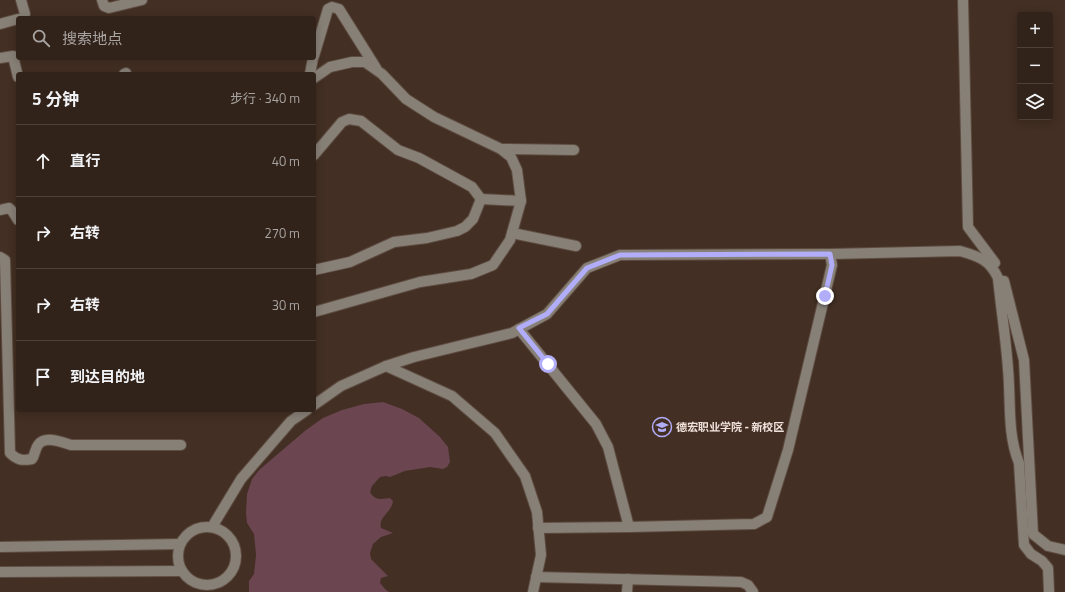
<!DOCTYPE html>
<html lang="zh">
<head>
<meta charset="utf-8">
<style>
  :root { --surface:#32231a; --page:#3d2f27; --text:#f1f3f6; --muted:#a8a4a2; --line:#4d4039 }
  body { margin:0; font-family:"Titillium Web","Noto Sans SC",sans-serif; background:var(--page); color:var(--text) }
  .controls { position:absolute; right:12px; top:12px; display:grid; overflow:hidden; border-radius:4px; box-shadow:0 2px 10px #0003 }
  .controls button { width:36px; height:36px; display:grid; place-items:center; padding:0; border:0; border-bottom:1px solid var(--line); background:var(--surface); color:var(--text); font:20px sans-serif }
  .stop { position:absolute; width:12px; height:12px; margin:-9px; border:3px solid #b2adf9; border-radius:50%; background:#fff }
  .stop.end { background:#b2adf9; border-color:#fff; box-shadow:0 1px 4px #0008 }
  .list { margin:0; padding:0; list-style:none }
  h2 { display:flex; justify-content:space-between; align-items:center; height:52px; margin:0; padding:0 16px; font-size:17px }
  h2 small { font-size:13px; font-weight:400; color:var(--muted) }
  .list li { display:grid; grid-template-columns:26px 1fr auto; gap:12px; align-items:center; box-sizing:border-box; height:72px; padding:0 16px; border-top:1px solid var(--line) }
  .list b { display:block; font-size:15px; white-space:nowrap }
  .list em { font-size:13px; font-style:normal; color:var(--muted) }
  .icon { flex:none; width:22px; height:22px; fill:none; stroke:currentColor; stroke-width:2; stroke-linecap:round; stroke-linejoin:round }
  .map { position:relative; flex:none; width:1065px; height:592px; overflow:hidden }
  .search { position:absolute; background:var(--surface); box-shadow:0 2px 10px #0003; left:16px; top:16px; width:300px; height:44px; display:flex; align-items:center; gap:10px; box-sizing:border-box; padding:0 14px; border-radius:4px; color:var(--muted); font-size:15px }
  .panel { position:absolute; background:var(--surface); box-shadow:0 2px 10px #0003; left:16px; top:72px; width:300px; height:340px; border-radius:4px }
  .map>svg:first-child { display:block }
</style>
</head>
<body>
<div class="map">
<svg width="1065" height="592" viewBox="0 0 1065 592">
  <rect width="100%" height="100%" fill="#432f23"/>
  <path fill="#6b4550" d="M383,402L402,409L419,418L440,437L448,447L450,462L447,467L443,469L430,467L405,471L390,477L386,476L380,477L372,486L370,492C375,501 381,499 390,498L393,501C392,512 378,517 381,528L393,533L381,537L373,544L370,553L371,559L388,576L381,578L380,583L386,590L389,592H249V581L254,574L256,555L254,534L247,523L246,513L247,494L252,479L259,470L306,430L323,418L342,410L364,404Z"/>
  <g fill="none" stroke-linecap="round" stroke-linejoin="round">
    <defs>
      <g id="minor">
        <path d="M21,0L25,14L23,18"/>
        <path d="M102,0L104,6L109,8L142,0"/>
        <path d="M963,0L968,227L995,263"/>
        <path d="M0,24L18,19"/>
        <path d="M314,56L328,9L332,7L339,9L376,68"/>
        <path d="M0,58L13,56L18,77"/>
        <path d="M124,74L126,73"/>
        <path d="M310,74L313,58"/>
        <path d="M314,78L330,67L352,62H365L382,74L406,99L434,117L501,149L511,157L517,170L521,201L510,240L493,265L471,274L420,282L314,312"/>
        <path d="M501,149L574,150"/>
        <path d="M314,155L342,122L349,119L361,121L398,150L419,158L472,187L481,199L473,219L465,227L457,231L427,238L394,242L350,262L314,270"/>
        <path d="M481,199L521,201"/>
        <path d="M0,210L9,208L13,212L18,220"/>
        <path d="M512,233L576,246"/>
        <path d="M0,257L5,260L10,453C17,460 22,461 32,459C35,455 35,449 38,445C45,435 62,442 71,445H181"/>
        <path d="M1004,281L1024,360L1033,534L1048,546L1065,550"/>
        <path d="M519,329L596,424L608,447L629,527"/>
        <path d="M386,366L452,396L495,433L525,476L537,512L541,555L533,592"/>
        <path d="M314,405L341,386L386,366L414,357L512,333L547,314L587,268L620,255L830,254L960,251C978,256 990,260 998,278C1001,309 1006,339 1008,369C1011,400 1007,434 1019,463L1024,545L1031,554L1042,561L1048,568L1049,592"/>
        <path d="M212,527L241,479L291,421L307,410"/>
        <circle cx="207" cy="556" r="29"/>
        <path d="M538,528L629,527L754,524L767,517L788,450L832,265L830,254"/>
        <path d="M0,547L180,544"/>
        <path d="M0,572L182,571"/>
        <path d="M536,577L741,582L748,585L753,592"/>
        <path d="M627,592L628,579"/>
      </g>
    </defs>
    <use href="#minor" stroke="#5f4c41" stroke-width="12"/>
    <use href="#minor" stroke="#878077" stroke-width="10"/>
  </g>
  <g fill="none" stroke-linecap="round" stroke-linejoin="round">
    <path stroke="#b2adf9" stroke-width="5" d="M548,364L519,328L547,314L587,268L620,255L830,254L832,265L825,296"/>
  </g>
  <defs>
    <symbol id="school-ring" viewBox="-11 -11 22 22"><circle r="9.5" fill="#432f23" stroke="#b2adf9" stroke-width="1.5"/><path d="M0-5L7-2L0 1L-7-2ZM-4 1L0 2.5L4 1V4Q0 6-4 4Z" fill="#b2adf9"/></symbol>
  </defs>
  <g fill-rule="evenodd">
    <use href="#school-ring" x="651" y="416" width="22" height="22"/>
  </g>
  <g text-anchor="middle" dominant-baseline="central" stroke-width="3.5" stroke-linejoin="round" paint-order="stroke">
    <g font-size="11" font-weight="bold" fill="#f0e3dc" stroke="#432f23" text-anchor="start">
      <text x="676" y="427">德宏职业学院 - 新校区</text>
    </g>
  </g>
</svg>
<div class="controls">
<button>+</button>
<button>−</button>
<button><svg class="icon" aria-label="layers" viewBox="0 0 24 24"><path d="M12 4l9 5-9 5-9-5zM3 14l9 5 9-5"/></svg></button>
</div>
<div class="stop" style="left:548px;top:364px"></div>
<div class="stop end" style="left:825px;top:296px"></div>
<div class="search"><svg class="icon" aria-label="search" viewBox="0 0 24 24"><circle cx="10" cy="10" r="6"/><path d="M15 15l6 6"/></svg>搜索地点</div>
<section class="panel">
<h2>5 分钟<small>步行 · 340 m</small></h2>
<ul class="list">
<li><svg class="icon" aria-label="ahead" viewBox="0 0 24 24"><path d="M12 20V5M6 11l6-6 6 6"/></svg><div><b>直行</b></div><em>40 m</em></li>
<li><svg class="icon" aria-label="right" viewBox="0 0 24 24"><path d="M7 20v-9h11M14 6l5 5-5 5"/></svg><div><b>右转</b></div><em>270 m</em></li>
<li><svg class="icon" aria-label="right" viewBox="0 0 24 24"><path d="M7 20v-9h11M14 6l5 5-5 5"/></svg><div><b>右转</b></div><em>30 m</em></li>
<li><svg class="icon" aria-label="arrive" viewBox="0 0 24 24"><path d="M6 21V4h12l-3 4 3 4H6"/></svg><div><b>到达目的地</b></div></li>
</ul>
</section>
</div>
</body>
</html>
